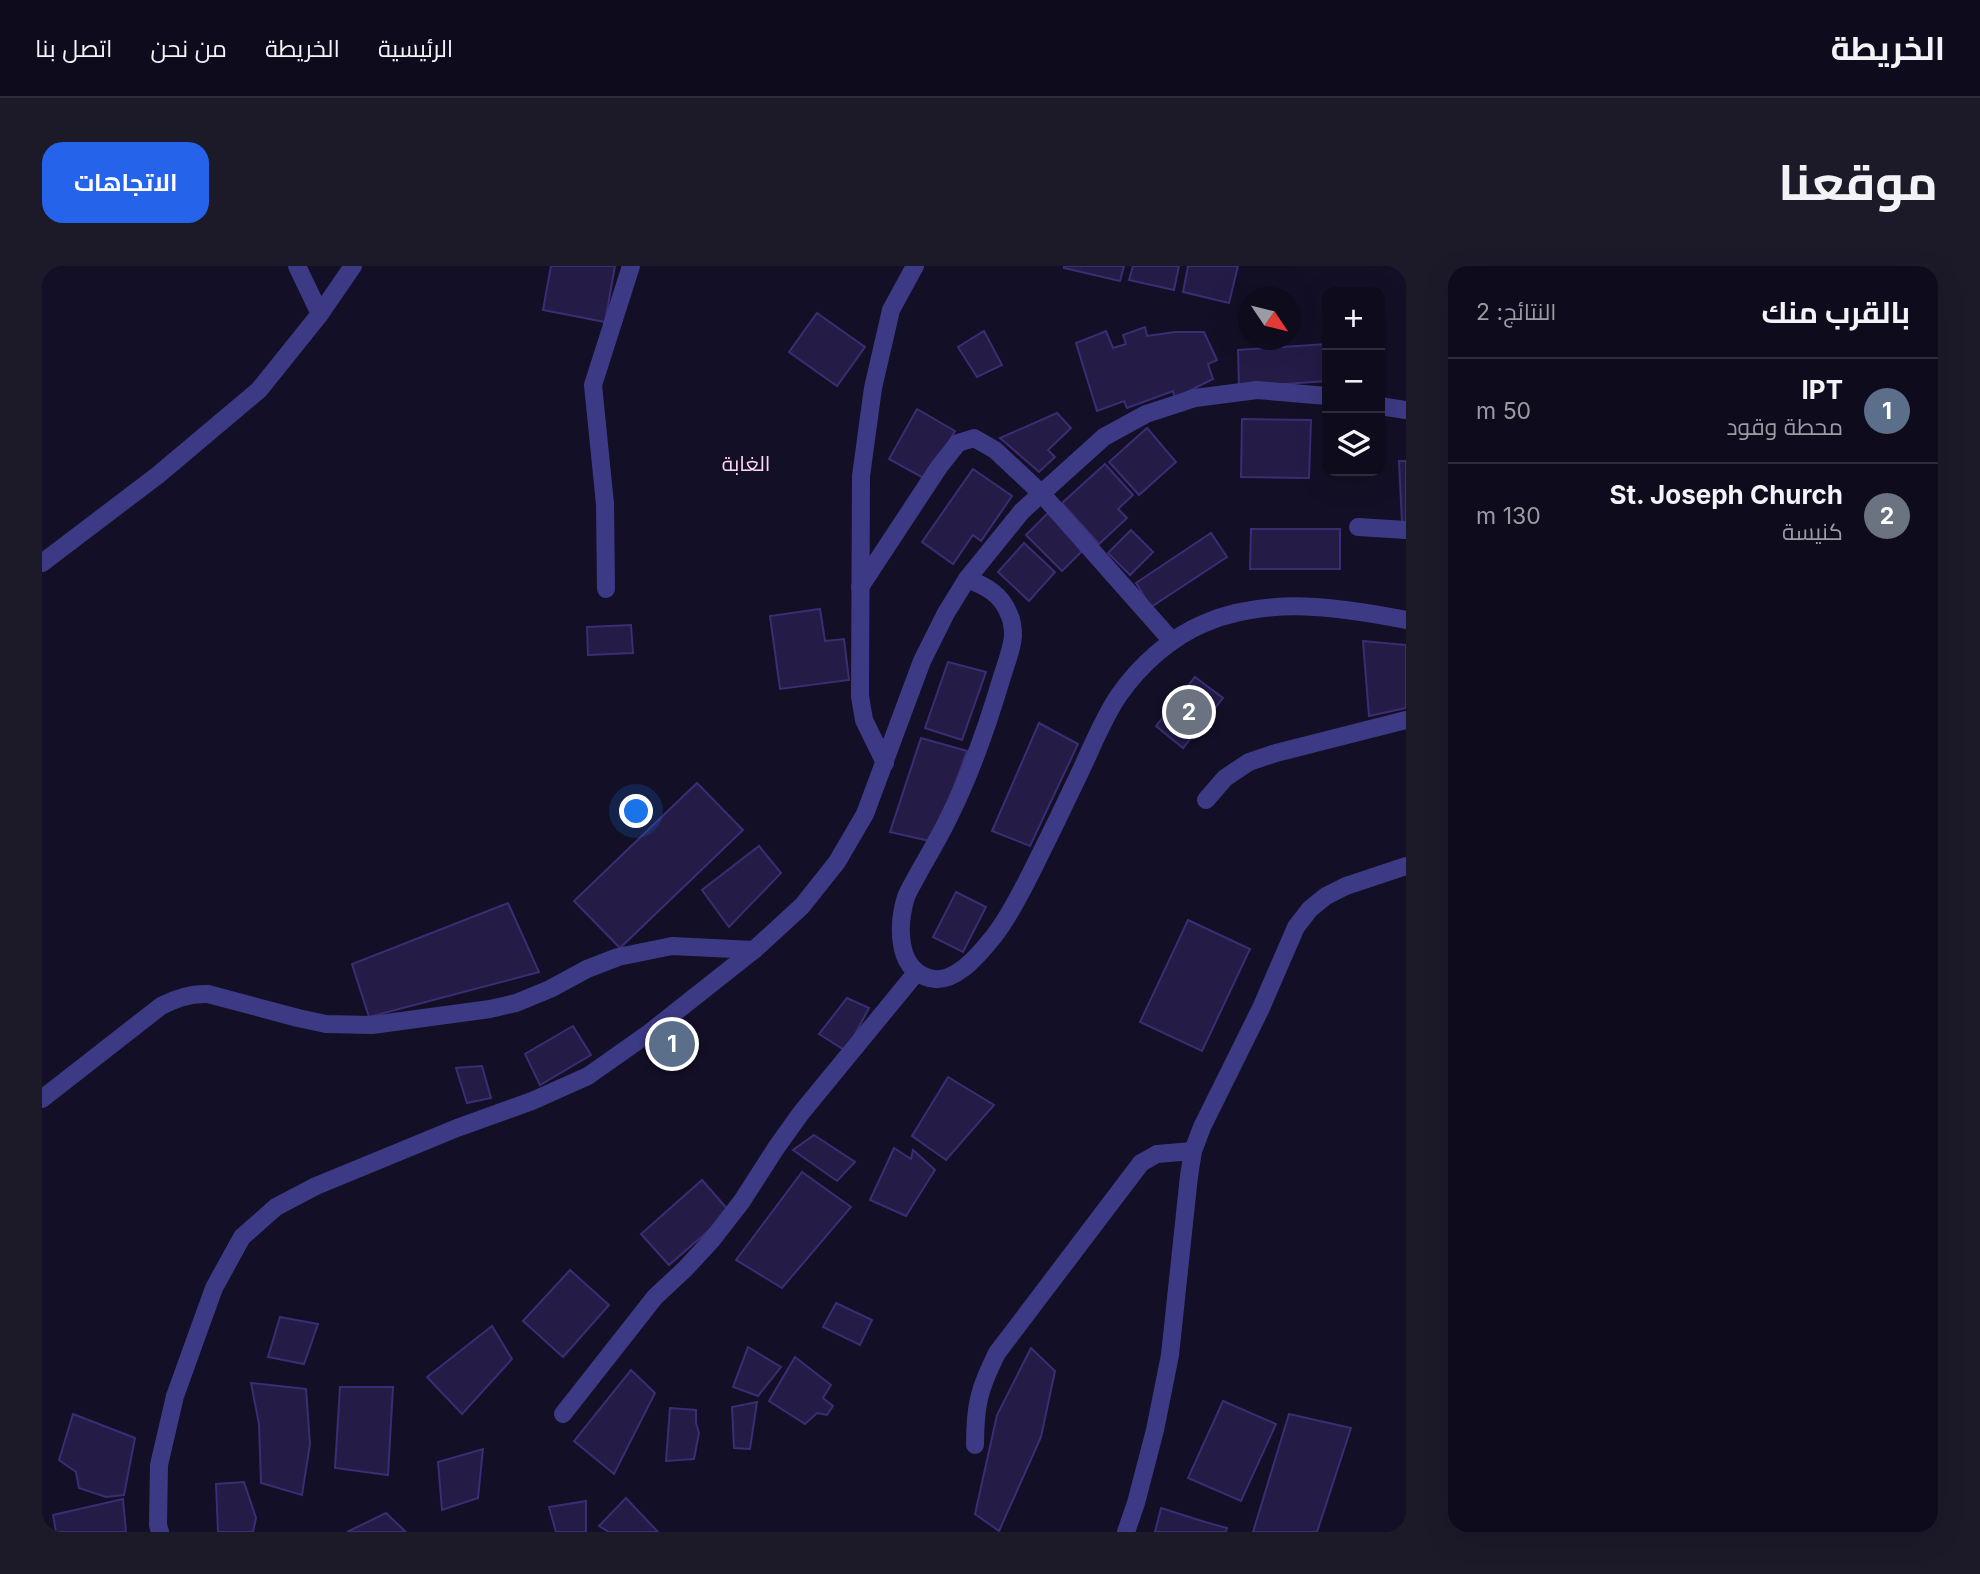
<!DOCTYPE html>
<html lang="ar">
<head>
<meta charset="utf-8">
<style>
  :root { --surface:#0e0b1c; --page:#1c1929; --text:#f1f3f6; --muted:#9b9ba3; --line:#2e2b3b; --accent:#2563eb }
  body { margin:0; font-family:Inter,Cairo,sans-serif; background:var(--page); color:var(--text); direction:rtl }
  .controls { position:absolute; right:21px; top:21px; display:grid; overflow:hidden; border-radius:14px; box-shadow:0 7px 28px #0002 }
  .controls button { width:63px; height:63px; display:grid; place-items:center; padding:0; border:0; border-bottom:2px solid var(--line); background:var(--surface); color:var(--text); font:35px sans-serif }
  .compass { position:absolute; left:1196px; top:21px; width:63px; height:63px; border-radius:50%; background:var(--surface); box-shadow:0 7px 28px #0002; rotate:125deg }
  .you { position:absolute; left:595px; top:546px; width:24px; height:24px; margin:-18px; border:5px solid #fff; border-radius:50%; background:#1a73e8; box-shadow:0 0 0 10px #1a73e833 }
  .badge { display:grid; place-items:center; width:46px; height:46px; border-radius:50%; background:var(--accent); color:#fff; font-size:23px; font-weight:700 }
  .pin { position:absolute; translate:-50% -50%; border:4px solid #fff; box-shadow:0 2px 7px #0006 }
  .list { margin:0; padding:0; list-style:none }
  h2 { display:flex; justify-content:space-between; align-items:center; height:91px; margin:0; padding:0 28px; font-size:30px }
  h2 small { font-size:23px; font-weight:400; color:var(--muted) }
  .list li { display:grid; grid-template-columns:46px 1fr auto; gap:21px; align-items:center; box-sizing:border-box; height:105px; padding:0 28px; border-top:2px solid var(--line) }
  .list b { display:block; font-size:26px; white-space:nowrap }
  .list p { margin:0; font-size:23px; white-space:nowrap; color:var(--muted) }
  .list em { font-size:23px; font-style:normal; color:var(--muted) }
  .icon { flex:none; width:38px; height:38px; fill:none; stroke:currentColor; stroke-width:2; stroke-linecap:round; stroke-linejoin:round }
  .map { position:relative; flex:none; width:1364px; height:1266px; overflow:hidden; direction:ltr; border-radius:21px }
  header { display:flex; align-items:center; gap:42px; box-sizing:border-box; height:98px; padding:0 35px; background:var(--surface); border-bottom:2px solid var(--line) }
  header strong { font-size:33px }
  nav { display:flex; gap:38px; margin-inline-start:auto; font-size:24px }
  .intro { display:flex; align-items:center; justify-content:space-between; box-sizing:border-box; height:168px; padding:0 42px }
  h1 { margin:0; font-size:49px }
  .button { padding:18px 32px; border-radius:21px; background:var(--accent); color:#fff; font-size:24px; font-weight:700 }
  main { display:flex; gap:42px; padding:0 42px }
  aside { flex:1; background:var(--surface); border-radius:21px; box-shadow:0 7px 28px #0002 }
  .map>svg:first-child { display:block }
</style>
</head>
<body>
<header>
<strong>الخريطة</strong>
<nav><a>الرئيسية</a><a>الخريطة</a><a>من نحن</a><a>اتصل بنا</a></nav>
</header>
<div class="intro"><h1>موقعنا</h1><a class="button">الاتجاهات</a></div>
<main>
<aside>
<h2>بالقرب منك<small>النتائج: 2</small></h2>
<ul class="list">
<li><span class="badge" style="background:#5c6f8a">1</span><div><b>IPT</b><p>محطة وقود</p></div><em>50 m</em></li>
<li><span class="badge" style="background:#6b7280">2</span><div><b>St. Joseph Church</b><p>كنيسة</p></div><em>130 m</em></li>
</ul>
</aside>
<div class="map">
<svg width="1364" height="1266" viewBox="0 0 1364 1266">
  <rect width="100%" height="100%" fill="#130f26"/>
  <g fill="#241b47" stroke="#3b2d73" stroke-width="2">
    <path d="M509,0H573L563,56L501,44Z"/>
    <path d="M1022,0H1082L1078,15L1022,2Z"/>
    <path d="M1091,0H1137L1132,24L1087,14Z"/>
    <path d="M1146,0H1196L1187,37L1141,26Z"/>
    <path d="M775,47L823,81L795,120L747,86Z"/>
    <path d="M1103,61L1105,70L1133,66H1162L1175,94L1166,98L1171,113L1133,132L1131,125L1085,142L1082,135L1055,145L1034,77L1064,65L1071,82L1084,78L1081,69Z"/>
    <path d="M942,65L960,99L935,111L916,81Z"/>
    <path d="M1285,78V115L1197,121L1196,84Z"/>
    <path d="M875,143L913,165L885,214L847,193Z"/>
    <path d="M1015,147L1029,162L1006,184L1013,191L997,206L958,172Z"/>
    <path d="M1200,153L1269,154L1267,212L1199,211Z"/>
    <path d="M1105,162L1134,196L1097,229L1067,196Z"/>
    <path d="M1357,195H1364V256H1360Z"/>
    <path d="M1063,198L1091,229L1076,243L1085,252L1057,278L1020,237Z"/>
    <path d="M931,203L970,230L939,275L931,269L911,298L880,276Z"/>
    <path d="M1006,247L1042,283L1020,305L984,269Z"/>
    <path d="M1209,263H1298V303H1208Z"/>
    <path d="M1089,264L1111,286L1088,309L1066,287Z"/>
    <path d="M1169,267L1185,291L1109,341L1094,317Z"/>
    <path d="M982,277L1013,306L987,335L956,306Z"/>
    <path d="M778,343L783,375L802,373L807,414L738,423L728,350Z"/>
    <path d="M589,359L591,387L546,389L545,361Z"/>
    <path d="M1321,375L1364,379V442L1327,450Z"/>
    <path d="M906,396L944,406L920,474L883,462Z"/>
    <path d="M1153,411L1181,432L1141,482L1114,460Z"/>
    <path d="M997,457L1036,478L988,580L950,565Z"/>
    <path d="M879,472L925,485L892,576L848,566Z"/>
    <path d="M655,517L701,564L578,682L532,635Z"/>
    <path d="M717,580L739,607L687,661L660,624Z"/>
    <path d="M914,626L944,641L921,686L891,671Z"/>
    <path d="M466,637L497,706L327,751L310,698Z"/>
    <path d="M1146,654L1208,683L1160,785L1098,756Z"/>
    <path d="M805,732L827,742L804,785L777,768Z"/>
    <path d="M531,760L549,789L498,819L483,788Z"/>
    <path d="M440,800L449,832L425,837L414,802Z"/>
    <path d="M906,811L952,839L904,894L870,870Z"/>
    <path d="M772,869L813,896L795,915L751,884Z"/>
    <path d="M852,882L869,893L871,884L893,904L864,950L828,934Z"/>
    <path d="M760,906L809,941L740,1022L694,994Z"/>
    <path d="M660,914L688,946L627,999L599,968Z"/>
    <path d="M528,1004L567,1039L521,1091L481,1055Z"/>
    <path d="M794,1037L830,1054L818,1079L781,1061Z"/>
    <path d="M238,1051L276,1058L262,1098L226,1091Z"/>
    <path d="M450,1060L470,1093L420,1148L385,1111Z"/>
    <path d="M706,1081L739,1101L716,1130L691,1121Z"/>
    <path d="M989,1082L1013,1105L999,1171L957,1265L933,1248L955,1149Z"/>
    <path d="M753,1091L789,1119L781,1132L791,1140L785,1149L775,1147L763,1158L727,1135Z"/>
    <path d="M589,1104L613,1127L572,1208L532,1175Z"/>
    <path d="M209,1117L264,1123L268,1178L260,1229L219,1217L217,1158Z"/>
    <path d="M298,1121H351L346,1209L293,1202Z"/>
    <path d="M1181,1135L1234,1158L1199,1235L1146,1212Z"/>
    <path d="M715,1136L708,1183L692,1182L690,1141Z"/>
    <path d="M628,1142L654,1144V1157L657,1167L652,1193L624,1195Z"/>
    <path d="M31,1148L93,1172L82,1229L64,1231L37,1222L34,1206L17,1194Z"/>
    <path d="M1247,1148L1309,1162L1275,1266H1211Z"/>
    <path d="M441,1183L436,1232L400,1244L396,1196Z"/>
    <path d="M202,1216L214,1252L211,1266H176L174,1218Z"/>
    <path d="M584,1232L616,1266H567L557,1260Z"/>
    <path d="M81,1233L84,1266H14L11,1249Z"/>
    <path d="M544,1235V1266H514L507,1241Z"/>
    <path d="M1119,1242L1163,1256L1185,1262L1184,1266H1113Z"/>
    <path d="M344,1247L364,1266H305Z"/>
  </g>
  <g fill="none" stroke-linecap="round" stroke-linejoin="round">
    <g stroke="#3d3a85" stroke-width="18">
      <path d="M255,0L278,48"/>
      <path d="M1338,140L1364,144"/>
      <path d="M1316,261L1364,264"/>
      <path d="M0,297L116,209L217,124L278,48L311,0"/>
      <path d="M925,313C944,320 959,328 967,348C970,354 971,363 971,370C970,384 963,400 959,414C945,461 929,507 907,551C898,570 887,588 877,606C873,614 867,623 864,631C856,657 854,700 884,711C910,722 937,689 952,670C967,651 978,628 989,607C1007,571 1024,536 1041,500C1052,476 1062,451 1077,429C1098,399 1129,371 1163,357C1226,330 1299,341 1364,354"/>
      <path d="M818,321L897,201L916,177L932,172L953,184L999,227L1130,375"/>
      <path d="M564,323L563,238L551,119L589,0"/>
      <path d="M843,497L822,454L818,430L819,210L831,122L849,44L873,0"/>
      <path d="M1164,534L1183,512L1207,496L1234,487L1364,454"/>
      <path d="M0,833L119,740C134,732 148,727 166,728L256,752L284,758L330,759L448,743L474,737L508,723L545,703L576,691L630,680L712,684"/>
      <path d="M521,1148L613,1031L643,1003L669,975L700,935L734,882L759,847L874,707"/>
      <path d="M933,1179C933,1139 937,1123 955,1087L1099,897L1115,888L1151,885"/>
      <path d="M118,1266L116,1259L117,1199L133,1130L172,1022L200,971L234,941L274,920L415,862L490,835L546,810L607,767L712,684L760,640L795,596L823,548L880,395L904,347L925,313L980,245L1062,171L1104,148L1153,132L1215,124L1285,130"/>
      <path d="M1084,1266L1094,1237L1113,1164L1128,1089L1147,910L1151,885L1160,861L1219,742L1254,661L1268,643L1284,630L1304,620L1364,600"/>
    </g>
  </g>
  <g text-anchor="middle" dominant-baseline="central" stroke-width="5" stroke-linejoin="round" paint-order="stroke">
    <g font-size="21" fill="#ffd6f0" stroke="#130f26">
      <text x="704" y="197">الغابة</text>
    </g>
  </g>
</svg>
<div class="controls">
<button>+</button>
<button>−</button>
<button><svg class="icon" aria-label="layers" viewBox="0 0 24 24"><path d="M12 4l9 5-9 5-9-5zM3 14l9 5 9-5"/></svg></button>
</div>
<svg class="compass" viewBox="-18 -18 36 36"><path d="M0-13l5 13h-10z" fill="#e53935"/><path d="M0 13l5-13h-10z" fill="#9b9ba3"/></svg>
<div class="you"></div>
<div class="pin badge" style="left:630px;top:778px;background:#5c6f8a">1</div>
<div class="pin badge" style="left:1147px;top:446px;background:#6b7280">2</div>
</div>
</main>
</body>
</html>
